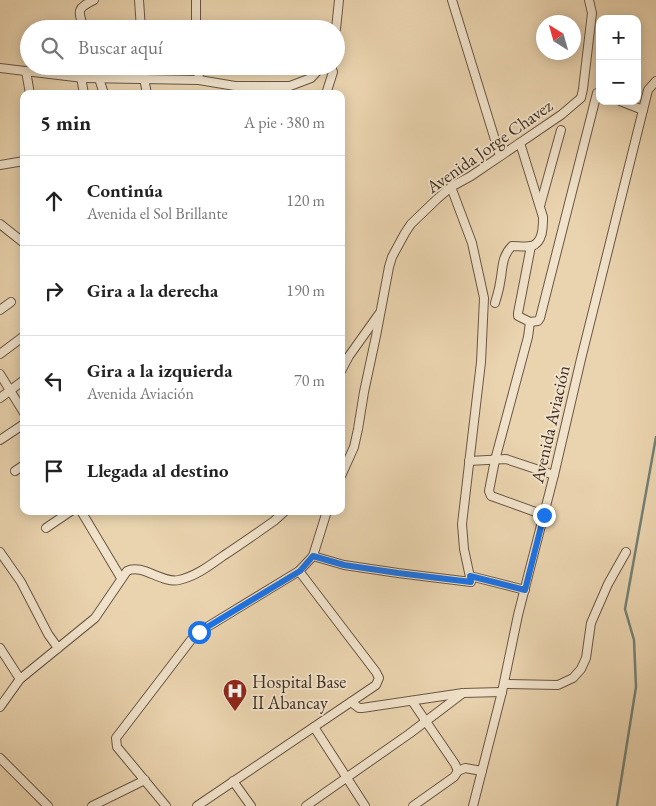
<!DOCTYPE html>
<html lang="es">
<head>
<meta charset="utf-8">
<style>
  :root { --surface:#fff; --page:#f2f2f2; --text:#222; --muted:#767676; --line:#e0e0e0 }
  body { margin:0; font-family:"EB Garamond",serif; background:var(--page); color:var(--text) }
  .controls { position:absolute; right:15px; top:15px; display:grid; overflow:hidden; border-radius:10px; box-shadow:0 2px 12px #0003 }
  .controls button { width:45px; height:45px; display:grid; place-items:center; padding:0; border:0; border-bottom:1px solid var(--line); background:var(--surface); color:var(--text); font:25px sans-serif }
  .compass { position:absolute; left:536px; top:15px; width:45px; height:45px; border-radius:50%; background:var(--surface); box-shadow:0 2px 12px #0003; rotate:323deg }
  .stop { position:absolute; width:15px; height:15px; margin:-11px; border:4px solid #1a73e8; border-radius:50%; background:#fff }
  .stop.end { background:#1a73e8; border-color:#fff; box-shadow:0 1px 5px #0008 }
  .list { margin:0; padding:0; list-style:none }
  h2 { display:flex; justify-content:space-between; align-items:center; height:65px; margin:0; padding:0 20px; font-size:21px }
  h2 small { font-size:16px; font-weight:400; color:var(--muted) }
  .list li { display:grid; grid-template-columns:32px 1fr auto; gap:15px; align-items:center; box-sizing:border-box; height:90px; padding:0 20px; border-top:1px solid var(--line) }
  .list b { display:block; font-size:19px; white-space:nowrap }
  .list p { margin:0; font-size:16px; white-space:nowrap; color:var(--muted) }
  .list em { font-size:16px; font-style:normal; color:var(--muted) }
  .icon { flex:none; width:28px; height:28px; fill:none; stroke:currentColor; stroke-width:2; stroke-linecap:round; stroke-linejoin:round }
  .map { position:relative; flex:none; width:656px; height:806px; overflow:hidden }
  .search { position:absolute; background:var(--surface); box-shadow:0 2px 12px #0003; left:20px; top:20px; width:325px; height:55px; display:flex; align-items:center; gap:12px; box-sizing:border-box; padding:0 18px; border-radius:28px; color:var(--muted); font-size:19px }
  .panel { position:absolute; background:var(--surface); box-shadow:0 2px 12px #0003; left:20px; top:90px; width:325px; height:425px; border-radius:10px }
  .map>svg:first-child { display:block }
</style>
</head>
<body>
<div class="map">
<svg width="656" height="806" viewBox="0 0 656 806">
  <rect width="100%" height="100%" fill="#ead4af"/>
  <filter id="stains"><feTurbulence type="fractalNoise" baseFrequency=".004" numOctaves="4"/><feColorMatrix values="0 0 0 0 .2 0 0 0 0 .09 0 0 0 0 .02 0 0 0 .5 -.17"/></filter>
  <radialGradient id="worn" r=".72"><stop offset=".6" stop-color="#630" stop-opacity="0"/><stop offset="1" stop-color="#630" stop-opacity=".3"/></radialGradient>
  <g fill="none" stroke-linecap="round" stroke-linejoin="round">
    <path stroke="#748076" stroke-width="2.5" d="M617,806L636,687L634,640L625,609L656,437"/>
    <defs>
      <g id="minor">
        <path d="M139,0L141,29"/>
        <path d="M196,0V29"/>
        <path d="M452,0L500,156"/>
        <path d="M84,29C78,10 76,9 94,0"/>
        <path d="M336,29L339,0"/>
        <path d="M95,66L104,94"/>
        <path d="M143,66L144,78L147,94"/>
        <path d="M198,66L199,80"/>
        <path d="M0,68L83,78L199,80L235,86H290L311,78L322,66"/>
        <path d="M26,71L30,94"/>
        <path d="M81,77L84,94"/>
        <path d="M326,94L333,72L331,66"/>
        <path d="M620,101L643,110"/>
        <path d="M0,165L24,161"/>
        <path d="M540,206L561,130"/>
        <path d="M0,224L24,243"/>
        <path d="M531,246L518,313V316L530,322L528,337L495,460L489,491L491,496L494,497L544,515"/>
        <path d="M495,303C497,296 499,290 500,283C503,269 501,257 512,246C518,246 526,247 532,246C543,242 543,227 543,217L520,143"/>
        <path d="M0,310L11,302"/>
        <path d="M530,322L538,321L540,318L597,93"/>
        <path d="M0,354L24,336"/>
        <path d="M341,371L349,356L379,314"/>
        <path d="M0,374L24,413"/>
        <path d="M0,398L24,380"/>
        <path d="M0,440L24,424"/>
        <path d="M469,461L506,459L554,475"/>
        <path d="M15,471L24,465"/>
        <path d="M341,476L354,447L358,429L364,392L376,336L389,267L392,257L405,233L411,224L437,199L451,187L471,176L561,115L581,98L583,89L592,13L589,0"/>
        <path d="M81,511L121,578"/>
        <path d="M46,528L71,511"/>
        <path d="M0,552L21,582L48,634L58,648"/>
        <path d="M313,556L344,565L398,573L471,582L464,549L462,524L481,362L484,298L472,243L451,187"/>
        <path d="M470,576L525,590"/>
        <path d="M0,648L20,679"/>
        <path d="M504,684L558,685L573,678L581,669L586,658L591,623L608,584L626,552"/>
        <path d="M412,701L455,764L458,771"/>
        <path d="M351,702L359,708H362L463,693L502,692"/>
        <path d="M0,707L20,679L95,618L127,571C142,563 162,584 179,580C196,576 209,566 223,556C240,545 257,533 274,521L285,511"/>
        <path d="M314,727L365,806"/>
        <path d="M0,758L48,806"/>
        <path d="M233,781L251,806"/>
        <path d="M92,806L145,780"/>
        <path d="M166,806L117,747L116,738L191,640L199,632L299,571L313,556L327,511"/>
        <path d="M197,806L376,685L379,678L376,672L299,571"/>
        <path d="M306,806L409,734L463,693"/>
        <path d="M413,806L454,777L458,771L465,768L482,771"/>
        <path d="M473,806L502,692L518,615L554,475L581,359L643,110L648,90L656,81"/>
      </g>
    </defs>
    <use href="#minor" stroke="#6a5645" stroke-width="10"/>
    <use href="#minor" stroke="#f1e3cb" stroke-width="8"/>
  </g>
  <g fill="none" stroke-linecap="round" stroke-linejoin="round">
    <path stroke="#1a73e8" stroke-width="6" d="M199,632L300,571L313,556L344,565L398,573L471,582L470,576L525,590L544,515"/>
  </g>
  <defs>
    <symbol id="hospital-pin" viewBox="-11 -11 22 30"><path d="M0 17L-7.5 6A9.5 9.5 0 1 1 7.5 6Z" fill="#8f2418" stroke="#f1e3cb"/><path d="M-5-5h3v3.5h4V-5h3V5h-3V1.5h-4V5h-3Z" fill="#fff"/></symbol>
  </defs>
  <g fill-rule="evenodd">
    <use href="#hospital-pin" x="221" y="677" width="28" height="38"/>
  </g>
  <g text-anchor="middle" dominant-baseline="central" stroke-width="4" stroke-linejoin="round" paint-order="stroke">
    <g font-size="18" fill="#3f2c22" stroke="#f1e3cb">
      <text transform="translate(489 146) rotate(-35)">Avenida Jorge Chavez</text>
      <text transform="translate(550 424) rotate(-77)">Avenida Aviación</text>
    </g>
    <g font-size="18" fill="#3f2c22" stroke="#f1e3cb" text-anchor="start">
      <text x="252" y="681">Hospital Base<tspan x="252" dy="21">II Abancay</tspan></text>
    </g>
  </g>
  <rect width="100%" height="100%" filter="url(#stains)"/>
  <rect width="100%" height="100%" fill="url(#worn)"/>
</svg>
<div class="controls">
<button>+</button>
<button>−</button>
</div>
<svg class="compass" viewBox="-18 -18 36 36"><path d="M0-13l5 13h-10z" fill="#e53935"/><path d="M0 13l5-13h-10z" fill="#767676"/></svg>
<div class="stop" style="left:199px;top:632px"></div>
<div class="stop end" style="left:544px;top:515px"></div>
<div class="search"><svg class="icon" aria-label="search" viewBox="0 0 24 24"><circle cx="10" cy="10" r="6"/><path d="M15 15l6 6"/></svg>Buscar aquí</div>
<section class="panel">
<h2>5 min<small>A pie · 380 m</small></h2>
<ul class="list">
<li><svg class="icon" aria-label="ahead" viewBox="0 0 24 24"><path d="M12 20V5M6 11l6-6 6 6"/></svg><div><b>Continúa</b><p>Avenida el Sol Brillante</p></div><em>120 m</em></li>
<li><svg class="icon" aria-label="right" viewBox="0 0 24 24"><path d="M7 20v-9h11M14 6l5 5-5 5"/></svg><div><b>Gira a la derecha</b></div><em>190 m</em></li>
<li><svg class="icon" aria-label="left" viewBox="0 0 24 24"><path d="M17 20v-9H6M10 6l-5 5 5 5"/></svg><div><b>Gira a la izquierda</b><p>Avenida Aviación</p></div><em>70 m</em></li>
<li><svg class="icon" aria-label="arrive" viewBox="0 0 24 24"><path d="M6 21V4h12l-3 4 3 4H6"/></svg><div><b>Llegada al destino</b></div></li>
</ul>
</section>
</div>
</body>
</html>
